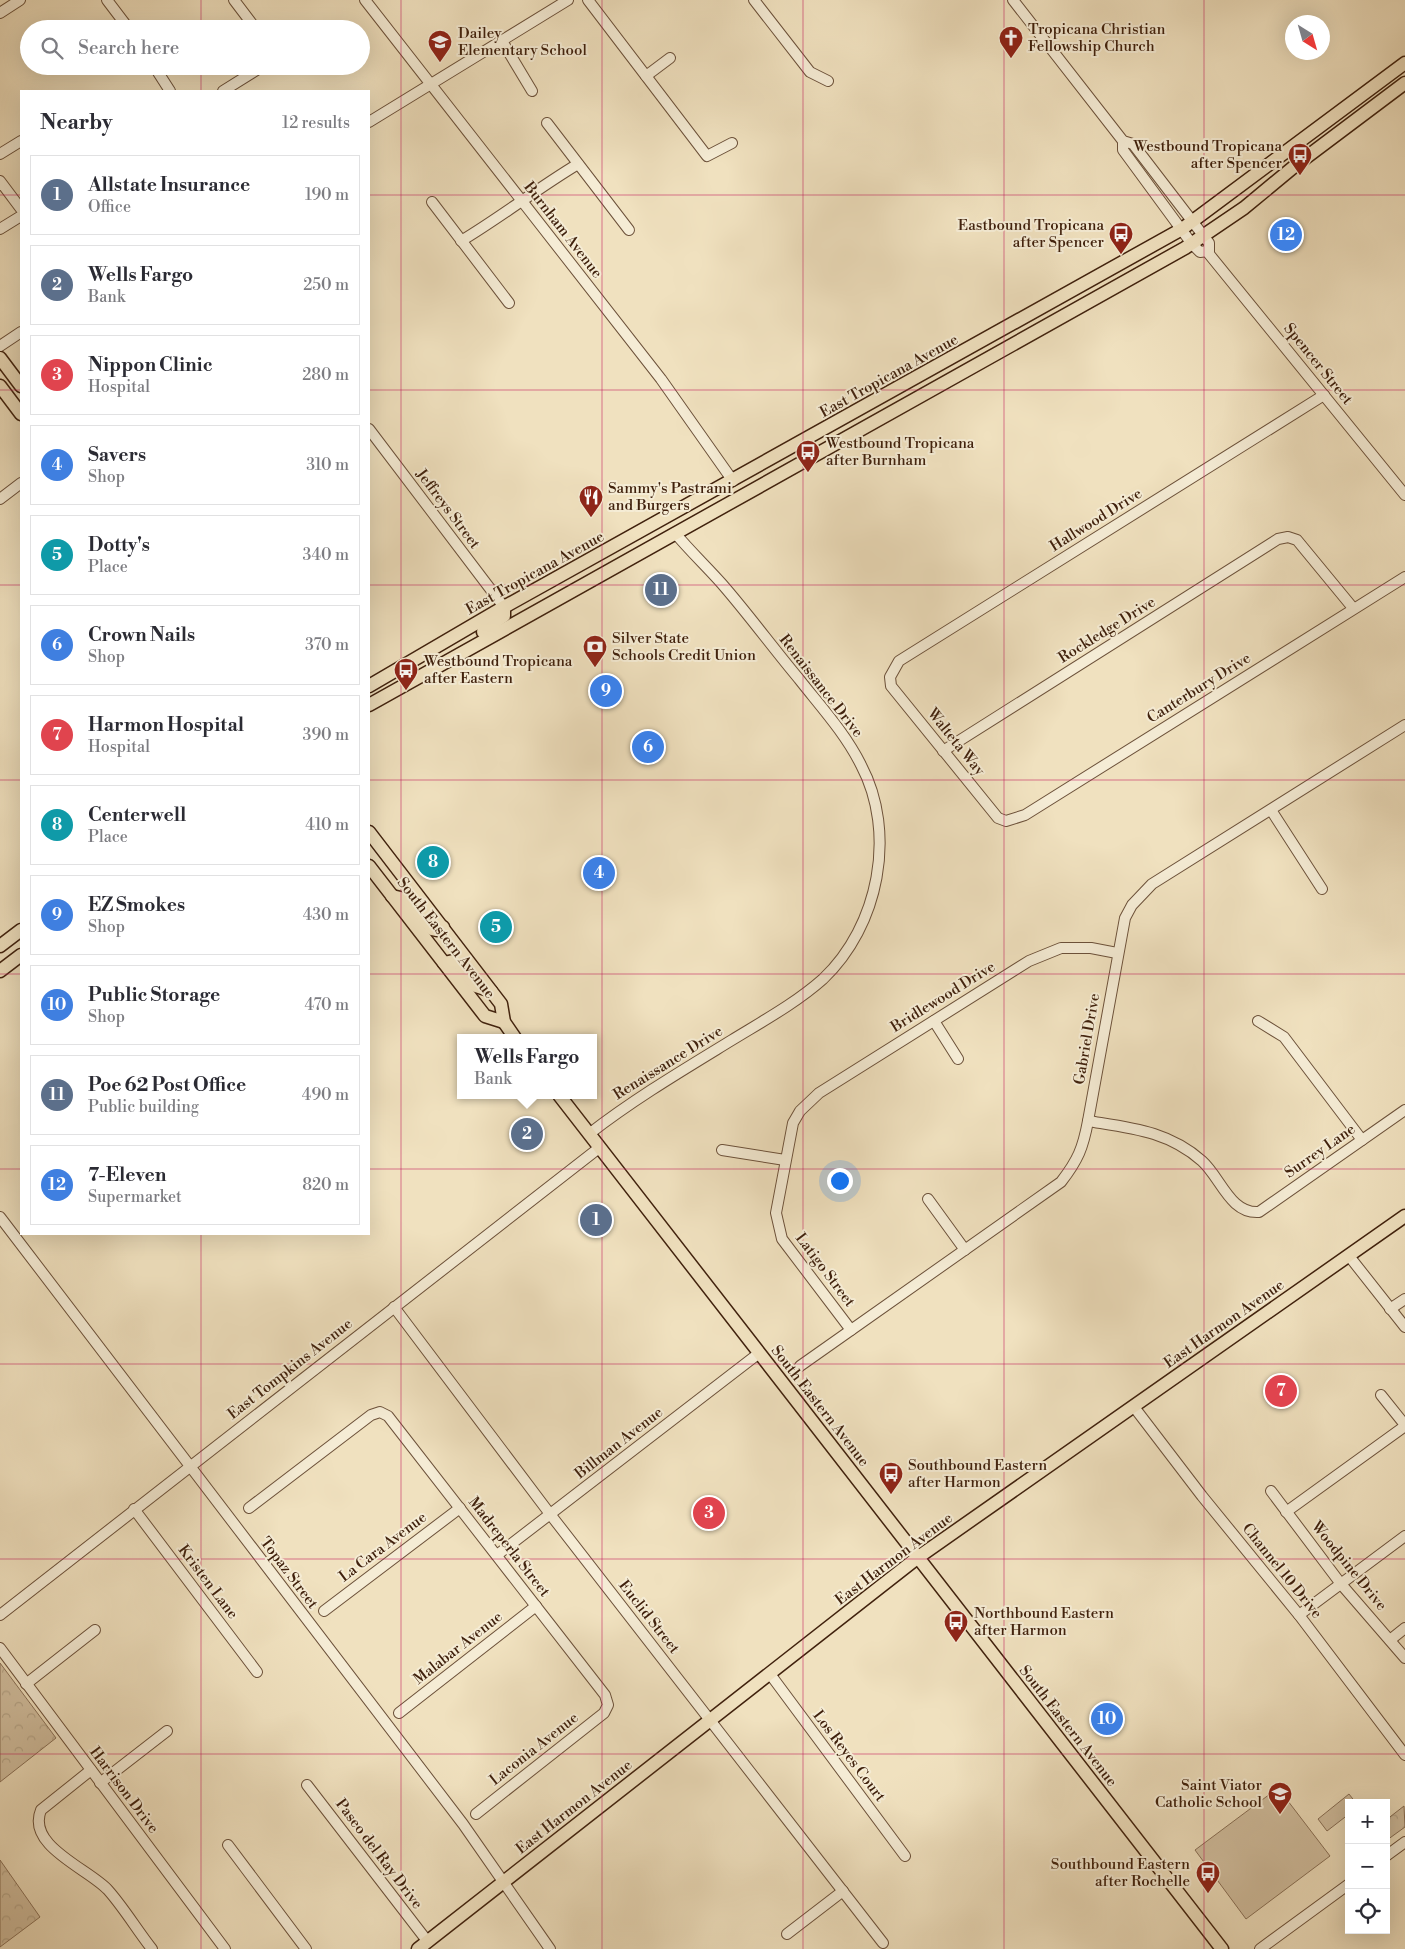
<!DOCTYPE html>
<html lang="en">
<head>
<meta charset="utf-8">
<style>
  :root { --surface:#fff; --page:#f2f2f3; --text:#2b2b33; --muted:#7c7c81; --line:#e1e1e2; --accent:#1a73e8 }
  body { margin:0; font-family:"Libre Bodoni",serif; background:var(--page); color:var(--text) }
  .controls { position:absolute; right:15px; bottom:15px; display:grid; overflow:hidden; border-radius:0px; box-shadow:0 5px 20px #0002 }
  .controls button { width:45px; height:45px; display:grid; place-items:center; padding:0; border:0; border-bottom:1px solid var(--line); background:var(--surface); color:var(--text); font:25px sans-serif }
  .compass { position:absolute; left:1285px; top:15px; width:45px; height:45px; border-radius:50%; background:var(--surface); box-shadow:0 5px 20px #0002; rotate:143deg }
  .you { position:absolute; left:839px; top:1180px; width:18px; height:18px; margin:-12px; border:4px solid #fff; border-radius:50%; background:#1a73e8; box-shadow:0 0 0 8px #1a73e833 }
  .badge { display:grid; place-items:center; width:32px; height:32px; border-radius:50%; background:var(--accent); color:#fff; font-size:16px; font-weight:700 }
  .pin { position:absolute; translate:-50% -50%; border:2px solid #fff; box-shadow:0 1px 5px #0006 }
  .popup { position:absolute; left:457px; top:1034px; width:140px; height:65px; box-sizing:border-box; display:grid; place-content:center; border-radius:0px; background:var(--surface); filter:drop-shadow(0 1px 4px #0005); font-size:16px; white-space:nowrap; color:var(--muted) }
  .popup b { font-size:19px; color:var(--text) }
  .popup::after { content:''; position:absolute; left:50%; top:100%; margin-left:-10px; border:10px solid transparent; border-top-color:var(--surface) }
  .list { margin:0; padding:0; list-style:none }
  h2 { display:flex; justify-content:space-between; align-items:center; height:65px; margin:0; padding:0 20px; font-size:21px }
  h2 small { font-size:16px; font-weight:400; color:var(--muted) }
  .list li { display:grid; grid-template-columns:32px 1fr auto; gap:15px; align-items:center; box-sizing:border-box; height:80px; margin:0 10px 10px; padding:0 10px; border:1px solid var(--line); border-radius:0px }
  .list b { display:block; font-size:19px; white-space:nowrap }
  .list p { margin:0; font-size:16px; white-space:nowrap; color:var(--muted) }
  .list em { font-size:16px; font-style:normal; color:var(--muted) }
  .icon { flex:none; width:28px; height:28px; fill:none; stroke:currentColor; stroke-width:2; stroke-linecap:round; stroke-linejoin:round }
  .map { position:relative; flex:none; width:1405px; height:1949px; overflow:hidden }
  .search { position:absolute; background:var(--surface); box-shadow:0 5px 20px #0002; left:20px; top:20px; width:350px; height:55px; display:flex; align-items:center; gap:12px; box-sizing:border-box; padding:0 18px; border-radius:28px; color:var(--muted); font-size:19px }
  .panel { position:absolute; background:var(--surface); box-shadow:0 5px 20px #0002; left:20px; top:90px; width:350px; height:1145px; border-radius:0px }
  .map>svg:first-child { display:block }
</style>
</head>
<body>
<div class="map">
<svg width="1405" height="1949" viewBox="0 0 1405 1949">
  <defs>
    <pattern id="park-crowns" width="20" height="18" patternUnits="userSpaceOnUse" patternTransform="scale(1.25)"><rect width="20" height="18" fill="#d2c0a1"/><path d="M2 6a3 3 0 1 1 6 0M12 15a3 3 0 1 1 6 0" fill="none" stroke="#b5a589"/></pattern>
  </defs>
  <rect width="100%" height="100%" fill="#f0e1bf"/>
  <filter id="stains"><feTurbulence type="fractalNoise" baseFrequency=".004" numOctaves="4"/><feColorMatrix values="0 0 0 0 .2 0 0 0 0 .09 0 0 0 0 .02 0 0 0 .5 -.17"/></filter>
  <radialGradient id="worn" r=".72"><stop offset=".6" stop-color="#630" stop-opacity="0"/><stop offset="1" stop-color="#630" stop-opacity=".3"/></radialGradient>
  <g fill="url(#park-crowns)" stroke="#897057">
    <path d="M0,1663L56,1738L0,1782Z"/>
    <path d="M1404,1806L1405,1827L1387,1840L1386,1820Z"/>
    <path d="M0,1860L40,1917L0,1947Z"/>
  </g>
  <g fill="#d2c0a1" stroke="#897057">
    <path d="M1278,1788L1330,1856L1246,1919L1195,1850Z"/>
    <path d="M1349,1794L1356,1803H1349V1814L1327,1831L1318,1819Z"/>
  </g>
  <g fill="none" stroke-linecap="round" stroke-linejoin="round">
    <defs>
      <g id="minor">
        <path d="M107,0L129,29"/>
        <path d="M234,0L256,29"/>
        <path d="M365,0L661,379L733,481"/>
        <path d="M588,0L707,156L732,143"/>
        <path d="M754,0L810,72L828,81"/>
        <path d="M1013,0L1123,141L1133,144L1209,243V254L1405,495"/>
        <path d="M0,13L20,0"/>
        <path d="M502,41L532,91"/>
        <path d="M154,66L170,91"/>
        <path d="M646,76L670,58"/>
        <path d="M223,91L263,66"/>
        <path d="M369,122L568,0"/>
        <path d="M547,123L629,230"/>
        <path d="M1123,141V150L1192,244L1200,252L1208,251"/>
        <path d="M0,154L21,141"/>
        <path d="M0,181L21,209"/>
        <path d="M432,202L509,303"/>
        <path d="M0,229L21,216"/>
        <path d="M461,241C501,217 538,188 578,164"/>
        <path d="M0,346L21,332"/>
        <path d="M1324,395L899,661L890,677L891,686L998,818L1006,821L1025,815L1405,577"/>
        <path d="M369,429L504,607"/>
        <path d="M0,499L21,483"/>
        <path d="M943,751L1278,539L1288,537L1297,540L1353,608"/>
        <path d="M1271,810L1322,889"/>
        <path d="M934,1021L958,1059"/>
        <path d="M1258,1021L1284,1037L1362,1140"/>
        <path d="M1088,1121C1131,1128 1168,1131 1202,1161C1221,1178 1230,1214 1259,1212L1405,1110"/>
        <path d="M589,1134C634,1099 683,1070 732,1040C763,1021 796,1003 823,979C879,926 897,833 861,765C845,733 821,707 799,679C773,648 749,615 722,584C707,567 690,551 675,533"/>
        <path d="M722,1150L785,1160"/>
        <path d="M928,1199L965,1250"/>
        <path d="M0,1217L463,1824L550,1949"/>
        <path d="M1349,1256L1405,1327"/>
        <path d="M394,1307L550,1514L883,1943"/>
        <path d="M1390,1309L1405,1299"/>
        <path d="M851,1330L782,1239L776,1213L793,1123L800,1111L819,1093L1029,961L1061,948H1091L1117,953"/>
        <path d="M800,1366L1061,1182C1078,1160 1083,1148 1088,1121L1125,918L1132,905L1152,884L1405,725"/>
        <path d="M1381,1395L1405,1425"/>
        <path d="M1134,1407L1202,1496L1299,1615L1405,1755"/>
        <path d="M1271,1491L1341,1584L1405,1658"/>
        <path d="M249,1508L371,1415L380,1412L388,1416L605,1695L608,1705L604,1713L476,1814"/>
        <path d="M134,1509L257,1672"/>
        <path d="M1286,1512L1405,1426"/>
        <path d="M497,1555L758,1354"/>
        <path d="M324,1611L460,1508"/>
        <path d="M0,1615L599,1148"/>
        <path d="M1299,1615L1405,1536"/>
        <path d="M1390,1640L1405,1628"/>
        <path d="M0,1648L225,1949"/>
        <path d="M770,1674L905,1856"/>
        <path d="M26,1684L95,1630"/>
        <path d="M399,1713L536,1606"/>
        <path d="M91,1770L41,1810C26,1846 89,1869 108,1890C124,1908 137,1930 152,1949"/>
        <path d="M100,1783L167,1731"/>
        <path d="M307,1785L428,1942"/>
        <path d="M228,1845L306,1949"/>
        <path d="M1386,1856L1405,1842"/>
        <path d="M787,1934L843,1891"/>
        <path d="M1260,1949L1349,1884"/>
      </g>
      <g id="major">
        <path d="M0,358L21,386"/>
        <path d="M0,386L21,414"/>
        <path d="M483,632L484,629L504,616V607"/>
        <path d="M369,686L504,607L1182,229L1405,63"/>
        <path d="M369,705L1185,248L1244,208L1296,165L1405,83"/>
        <path d="M369,832L501,1004L504,1022L515,1038"/>
        <path d="M369,866L485,1016L504,1022"/>
        <path d="M392,896L409,900L432,929L437,930L443,927"/>
        <path d="M0,946L21,930"/>
        <path d="M444,963L453,961L459,964L476,986L491,991"/>
        <path d="M0,971L21,955"/>
        <path d="M559,1095L1222,1949"/>
        <path d="M418,1949L917,1558L1405,1216"/>
      </g>
    </defs>
    <use href="#minor" stroke="#6c513a" stroke-width="12"/>
    <use href="#major" stroke="#40210d" stroke-width="15"/>
    <use href="#minor" stroke="#f5ecd5" stroke-width="10"/>
    <use href="#major" stroke="#f0e1bf" stroke-width="12"/>
  </g>
  <path fill="none" stroke="#c2185b" stroke-width="1" stroke-opacity="0.55" d="M201,0V29M401,0V1949M602,0V1949M803,0V1949M1004,0V1949M1204,0V1949M201,66V91M0,195H21M369,195H1405M0,390H21M369,390H1405M0,585H21M369,585H1405M0,780H21M369,780H1405M0,974H21M369,974H1405M0,1169H21M369,1169H1405M201,1234V1949M0,1364H1405M0,1559H1405M0,1754H1405"/>
  <defs>
    <symbol id="church-pin" viewBox="-11 -11 22 30"><path d="M0 17L-7.5 6A9.5 9.5 0 1 1 7.5 6Z" fill="#8f2418" stroke="#f5ecd5"/><path d="M-1.2-6h2.4v3.5h3.3v2.4h-3.3V6h-2.4V-.1h-3.3v-2.4h3.3Z" fill="#fff"/></symbol>
    <symbol id="school-pin" viewBox="-11 -11 22 30"><path d="M0 17L-7.5 6A9.5 9.5 0 1 1 7.5 6Z" fill="#8f2418" stroke="#f5ecd5"/><path d="M0-5L7-2L0 1L-7-2ZM-4 1L0 2.5L4 1V4Q0 6-4 4Z" fill="#fff"/></symbol>
    <symbol id="bus-pin" viewBox="-11 -11 22 30"><path d="M0 17L-7.5 6A9.5 9.5 0 1 1 7.5 6Z" fill="#8f2418" stroke="#f5ecd5"/><path d="M-5-6H5V4H4V6H2V4H-2V6H-4V4H-5ZM-3.5-4V0h7V-4ZM-3.5 1.2v1.5H-2V1.2ZM2 1.2v1.5H3.5V1.2Z" fill="#fff"/></symbol>
    <symbol id="restaurant-pin" viewBox="-11 -11 22 30"><path d="M0 17L-7.5 6A9.5 9.5 0 1 1 7.5 6Z" fill="#8f2418" stroke="#f5ecd5"/><path d="M-5-6h1v4h1v-4h1v4h1v-4h1v5L-1.5 .5V6h-2V.5L-5-1ZM5-6V6H3V1.5H1.5Q1.5-4 5-6Z" fill="#fff"/></symbol>
    <symbol id="bank-pin" viewBox="-11 -11 22 30"><path d="M0 17L-7.5 6A9.5 9.5 0 1 1 7.5 6Z" fill="#8f2418" stroke="#f5ecd5"/><path d="M-6-4H6V4H-6ZM0-2.3a2.3 2.3 0 1 0 0 4.6a2.3 2.3 0 1 0 0-4.6Z" fill="#fff"/></symbol>
  </defs>
  <g fill-rule="evenodd">
    <use href="#church-pin" x="997" y="24" width="28" height="38"/>
    <use href="#school-pin" x="426" y="28" width="28" height="38"/>
    <use href="#bus-pin" x="1286" y="141" width="28" height="38"/>
    <use href="#bus-pin" x="1107" y="220" width="28" height="38"/>
    <use href="#bus-pin" x="794" y="438" width="28" height="38"/>
    <use href="#restaurant-pin" x="577" y="483" width="28" height="38"/>
    <use href="#bank-pin" x="581" y="633" width="28" height="38"/>
    <use href="#bus-pin" x="392" y="656" width="28" height="38"/>
    <use href="#bus-pin" x="877" y="1460" width="28" height="38"/>
    <use href="#bus-pin" x="942" y="1608" width="28" height="38"/>
    <use href="#school-pin" x="1266" y="1780" width="28" height="38"/>
    <use href="#bus-pin" x="1194" y="1859" width="28" height="38"/>
  </g>
  <g text-anchor="middle" dominant-baseline="central" stroke-width="4" stroke-linejoin="round" paint-order="stroke">
    <g font-size="15" fill="#40210d" stroke="#f5ecd5" text-anchor="start">
      <text x="1028" y="29">Tropicana Christian<tspan x="1028" dy="17">Fellowship Church</tspan></text>
      <text x="458" y="33">Dailey<tspan x="458" dy="17">Elementary School</tspan></text>
      <text x="1282" y="146" text-anchor="end">Westbound Tropicana<tspan x="1282" dy="17">after Spencer</tspan></text>
      <text x="1104" y="225" text-anchor="end">Eastbound Tropicana<tspan x="1104" dy="17">after Spencer</tspan></text>
      <text x="826" y="443">Westbound Tropicana<tspan x="826" dy="17">after Burnham</tspan></text>
      <text x="608" y="488">Sammy's Pastrami<tspan x="608" dy="17">and Burgers</tspan></text>
      <text x="612" y="638">Silver State<tspan x="612" dy="17">Schools Credit Union</tspan></text>
      <text x="424" y="661">Westbound Tropicana<tspan x="424" dy="17">after Eastern</tspan></text>
      <text x="908" y="1465">Southbound Eastern<tspan x="908" dy="17">after Harmon</tspan></text>
      <text x="974" y="1613">Northbound Eastern<tspan x="974" dy="17">after Harmon</tspan></text>
      <text x="1262" y="1785" text-anchor="end">Saint Viator<tspan x="1262" dy="17">Catholic School</tspan></text>
      <text x="1190" y="1864" text-anchor="end">Southbound Eastern<tspan x="1190" dy="17">after Rochelle</tspan></text>
    </g>
    <g font-size="15" fill="#40210d" stroke="#f5ecd5">
      <text transform="translate(563 230) rotate(52)">Burnham Avenue</text>
      <text transform="translate(1318 364) rotate(51)">Spencer Street</text>
      <text transform="translate(889 376) rotate(-29)">East Tropicana Avenue</text>
      <text transform="translate(448 509) rotate(53)">Jeffreys Street</text>
      <text transform="translate(1096 520) rotate(-32)">Hallwood Drive</text>
      <text transform="translate(535 573) rotate(-29)">East Tropicana Avenue</text>
      <text transform="translate(1107 630) rotate(-32)">Rockledge Drive</text>
      <text transform="translate(821 686) rotate(52)">Renaissance Drive</text>
      <text transform="translate(1199 688) rotate(-32)">Canterbury Drive</text>
      <text transform="translate(956 742) rotate(51)">Walteta Way</text>
      <text transform="translate(446 938) rotate(52)">South Eastern Avenue</text>
      <text transform="translate(943 997) rotate(-32)">Bridlewood Drive</text>
      <text transform="translate(1087 1039) rotate(-80)">Gabriel Drive</text>
      <text transform="translate(668 1063) rotate(-32)">Renaissance Drive</text>
      <text transform="translate(1320 1151) rotate(-35)">Surrey Lane</text>
      <text transform="translate(825 1270) rotate(53)">Latigo Street</text>
      <text transform="translate(1224 1324) rotate(-35)">East Harmon Avenue</text>
      <text transform="translate(290 1369) rotate(-38)">East Tompkins Avenue</text>
      <text transform="translate(820 1406) rotate(52)">South Eastern Avenue</text>
      <text transform="translate(619 1443) rotate(-38)">Billman Avenue</text>
      <text transform="translate(383 1547) rotate(-37)">La Cara Avenue</text>
      <text transform="translate(509 1547) rotate(52)">Madreperla Street</text>
      <text transform="translate(894 1559) rotate(-37)">East Harmon Avenue</text>
      <text transform="translate(1349 1566) rotate(51)">Woodpine Drive</text>
      <text transform="translate(1282 1571) rotate(51)">Channel 10 Drive</text>
      <text transform="translate(289 1573) rotate(53)">Topaz Street</text>
      <text transform="translate(208 1582) rotate(53)">Kristen Lane</text>
      <text transform="translate(649 1617) rotate(52)">Euclid Street</text>
      <text transform="translate(458 1648) rotate(-38)">Malabar Avenue</text>
      <text transform="translate(1068 1726) rotate(52)">South Eastern Avenue</text>
      <text transform="translate(534 1749) rotate(-38)">Laconia Avenue</text>
      <text transform="translate(849 1756) rotate(53)">Los Reyes Court</text>
      <text transform="translate(124 1790) rotate(53)">Harrison Drive</text>
      <text transform="translate(574 1807) rotate(-38)">East Harmon Avenue</text>
      <text transform="translate(379 1854) rotate(53)">Paseo del Ray Drive</text>
    </g>
  </g>
  <rect width="100%" height="100%" filter="url(#stains)"/>
  <rect width="100%" height="100%" fill="url(#worn)"/>
</svg>
<div class="controls">
<button>+</button>
<button>−</button>
<button><svg class="icon" aria-label="locate" viewBox="0 0 24 24"><circle cx="12" cy="12" r="6"/><path d="M12 2v4M12 18v4M2 12h4M18 12h4"/></svg></button>
</div>
<svg class="compass" viewBox="-18 -18 36 36"><path d="M0-13l5 13h-10z" fill="#e53935"/><path d="M0 13l5-13h-10z" fill="#7c7c81"/></svg>
<div class="you"></div>
<div class="pin badge" style="left:596px;top:1220px;background:#5c6f8a">1</div>
<div class="pin badge" style="left:527px;top:1134px;background:#5c6f8a">2</div>
<div class="popup"><b>Wells Fargo</b>Bank</div>
<div class="pin badge" style="left:709px;top:1513px;background:#e0444e">3</div>
<div class="pin badge" style="left:599px;top:873px;background:#3f7fe0">4</div>
<div class="pin badge" style="left:496px;top:927px;background:#0f9aa8">5</div>
<div class="pin badge" style="left:648px;top:747px;background:#3f7fe0">6</div>
<div class="pin badge" style="left:1281px;top:1391px;background:#e0444e">7</div>
<div class="pin badge" style="left:433px;top:862px;background:#0f9aa8">8</div>
<div class="pin badge" style="left:606px;top:691px;background:#3f7fe0">9</div>
<div class="pin badge" style="left:1107px;top:1719px;background:#3f7fe0">10</div>
<div class="pin badge" style="left:661px;top:590px;background:#5c6f8a">11</div>
<div class="pin badge" style="left:1286px;top:235px;background:#3f7fe0">12</div>
<div class="search"><svg class="icon" aria-label="search" viewBox="0 0 24 24"><circle cx="10" cy="10" r="6"/><path d="M15 15l6 6"/></svg>Search here</div>
<section class="panel">
<h2>Nearby<small>12 results</small></h2>
<ul class="list">
<li><span class="badge" style="background:#5c6f8a">1</span><div><b>Allstate Insurance</b><p>Office</p></div><em>190 m</em></li>
<li><span class="badge" style="background:#5c6f8a">2</span><div><b>Wells Fargo</b><p>Bank</p></div><em>250 m</em></li>
<li><span class="badge" style="background:#e0444e">3</span><div><b>Nippon Clinic</b><p>Hospital</p></div><em>280 m</em></li>
<li><span class="badge" style="background:#3f7fe0">4</span><div><b>Savers</b><p>Shop</p></div><em>310 m</em></li>
<li><span class="badge" style="background:#0f9aa8">5</span><div><b>Dotty's</b><p>Place</p></div><em>340 m</em></li>
<li><span class="badge" style="background:#3f7fe0">6</span><div><b>Crown Nails</b><p>Shop</p></div><em>370 m</em></li>
<li><span class="badge" style="background:#e0444e">7</span><div><b>Harmon Hospital</b><p>Hospital</p></div><em>390 m</em></li>
<li><span class="badge" style="background:#0f9aa8">8</span><div><b>Centerwell</b><p>Place</p></div><em>410 m</em></li>
<li><span class="badge" style="background:#3f7fe0">9</span><div><b>EZ Smokes</b><p>Shop</p></div><em>430 m</em></li>
<li><span class="badge" style="background:#3f7fe0">10</span><div><b>Public Storage</b><p>Shop</p></div><em>470 m</em></li>
<li><span class="badge" style="background:#5c6f8a">11</span><div><b>Poe 62 Post Office</b><p>Public building</p></div><em>490 m</em></li>
<li><span class="badge" style="background:#3f7fe0">12</span><div><b>7-Eleven</b><p>Supermarket</p></div><em>820 m</em></li>
</ul>
</section>
</div>
</body>
</html>
